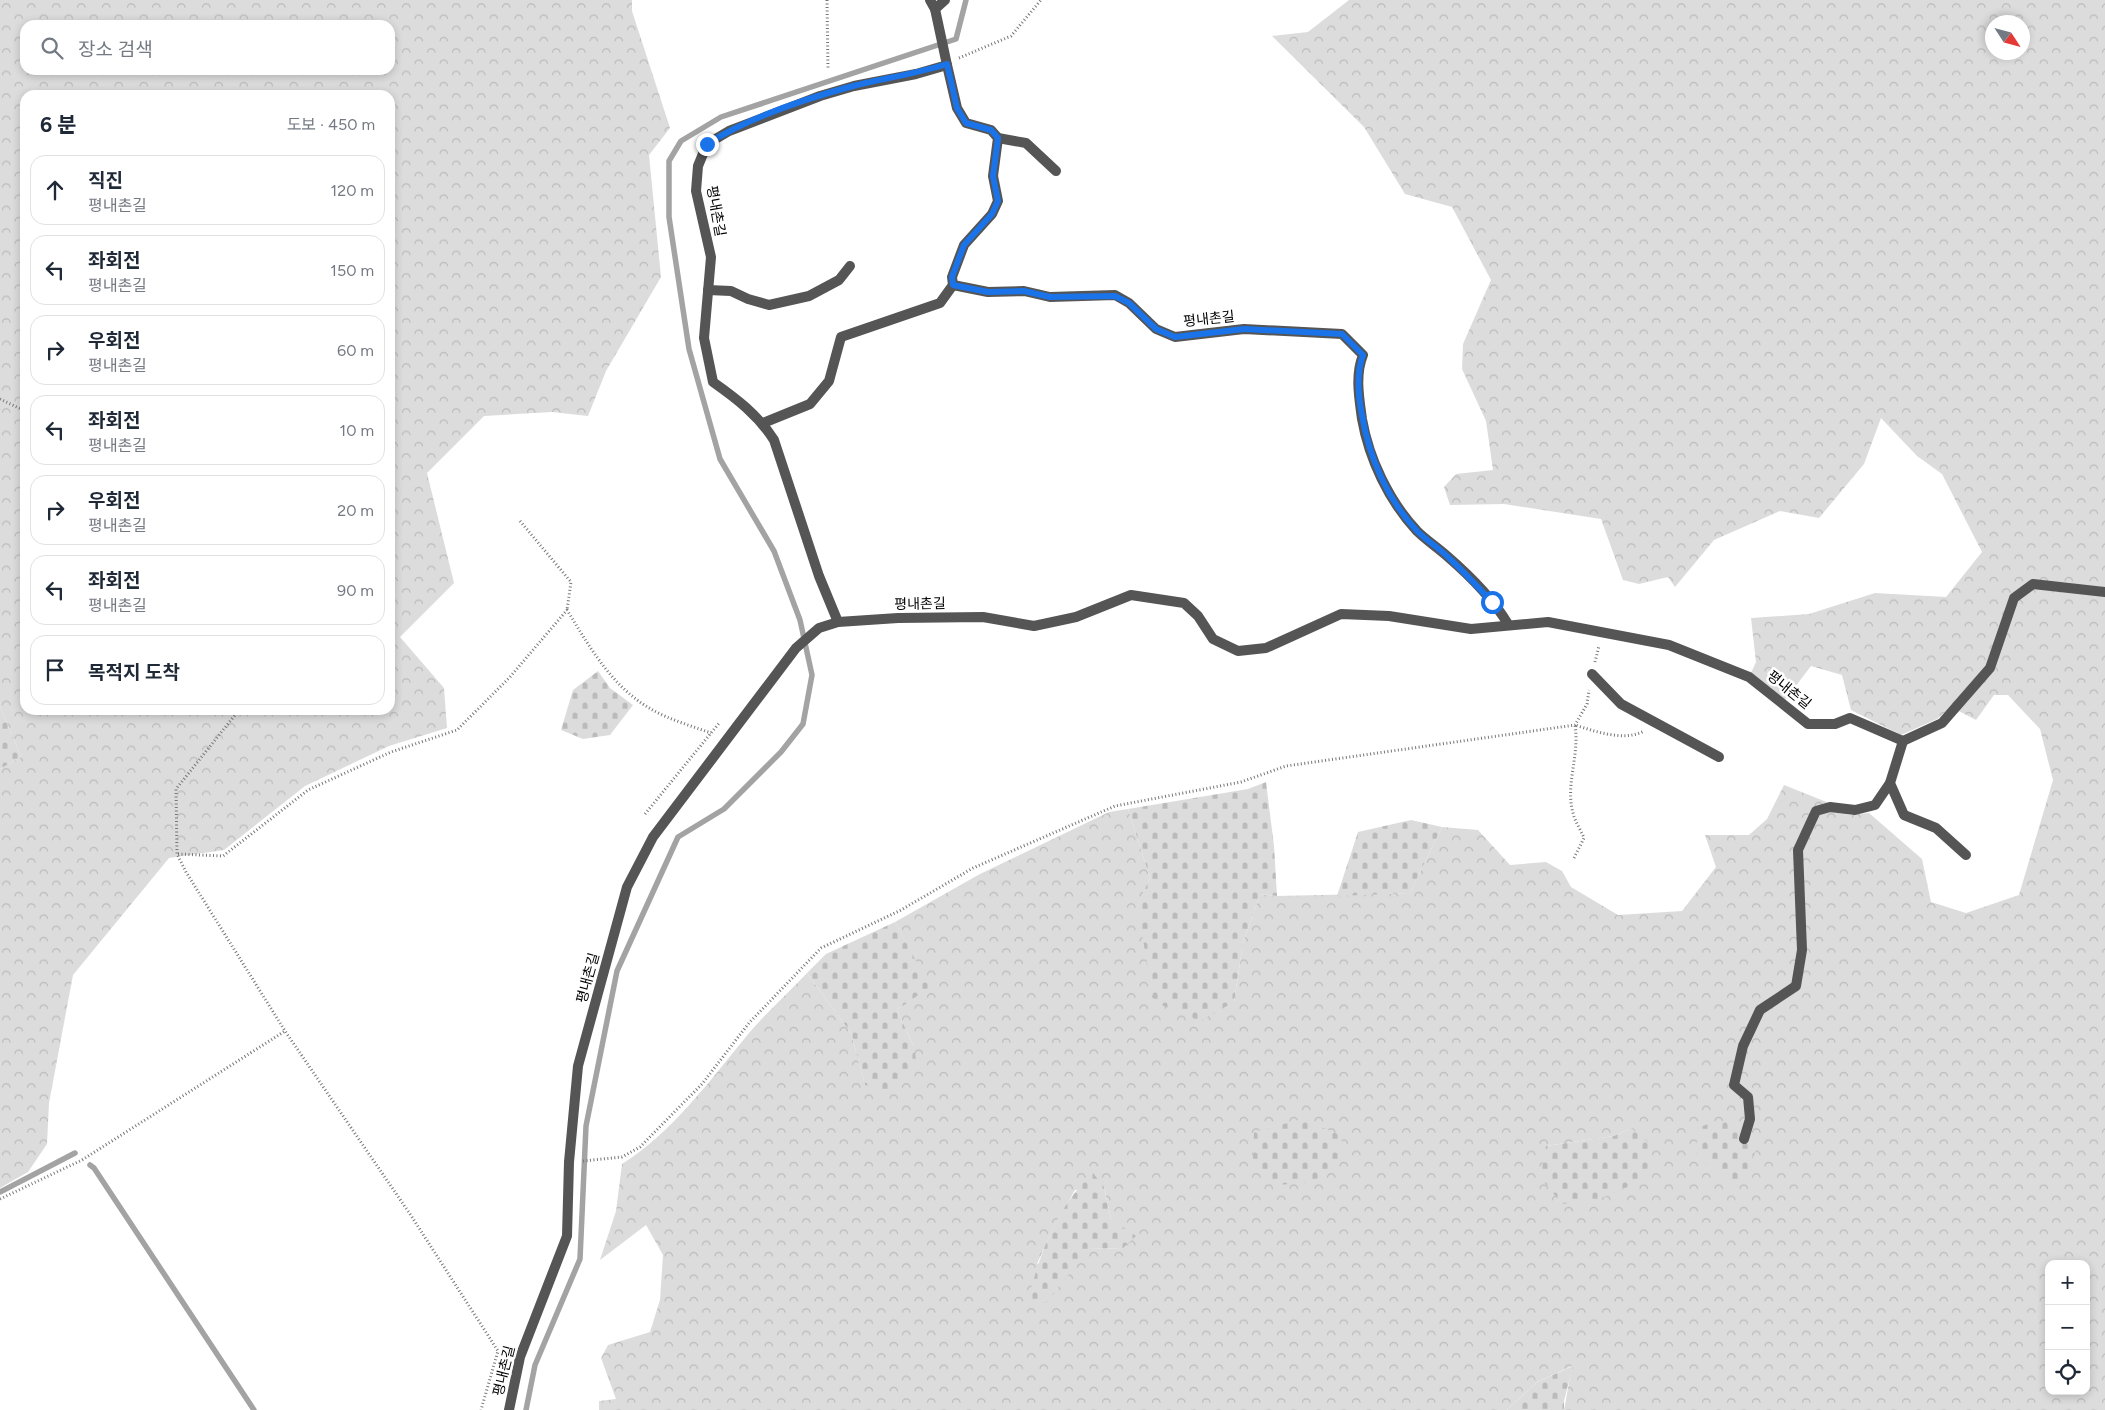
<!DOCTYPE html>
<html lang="ko">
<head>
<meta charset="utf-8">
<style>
  :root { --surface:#fff; --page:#f2f2f3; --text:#1f2937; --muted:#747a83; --line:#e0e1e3 }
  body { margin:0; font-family:Figtree,"Noto Sans KR",sans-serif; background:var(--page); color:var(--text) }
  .controls { position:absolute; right:15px; bottom:15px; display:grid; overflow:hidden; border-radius:10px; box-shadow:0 2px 8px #0003 }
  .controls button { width:45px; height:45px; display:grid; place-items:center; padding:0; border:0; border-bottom:1px solid var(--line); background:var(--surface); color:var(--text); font:25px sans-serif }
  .compass { position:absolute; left:1985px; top:15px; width:45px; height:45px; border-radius:50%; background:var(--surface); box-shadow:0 2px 8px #0003; rotate:126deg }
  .stop { position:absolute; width:15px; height:15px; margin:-11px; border:4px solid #1a73e8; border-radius:50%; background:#fff }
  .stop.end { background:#1a73e8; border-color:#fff; box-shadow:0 1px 5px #0008 }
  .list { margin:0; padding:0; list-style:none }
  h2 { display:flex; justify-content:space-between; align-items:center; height:65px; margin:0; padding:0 20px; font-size:21px }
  h2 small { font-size:16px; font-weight:400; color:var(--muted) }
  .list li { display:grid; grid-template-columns:32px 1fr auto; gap:15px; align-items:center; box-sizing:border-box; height:70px; margin:0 10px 10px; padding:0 10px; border:1px solid var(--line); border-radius:15px }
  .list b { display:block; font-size:19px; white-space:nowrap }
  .list p { margin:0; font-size:16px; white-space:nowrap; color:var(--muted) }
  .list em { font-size:16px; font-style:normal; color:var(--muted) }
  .icon { flex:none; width:28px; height:28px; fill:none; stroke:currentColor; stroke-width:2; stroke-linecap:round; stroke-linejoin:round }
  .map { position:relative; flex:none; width:2105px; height:1410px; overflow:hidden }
  .search { position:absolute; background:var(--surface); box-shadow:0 2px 8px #0003; left:20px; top:20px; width:375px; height:55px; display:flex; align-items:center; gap:12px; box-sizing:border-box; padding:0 18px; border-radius:15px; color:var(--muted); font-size:19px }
  .panel { position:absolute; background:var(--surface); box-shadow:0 2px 8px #0003; left:20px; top:90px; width:375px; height:625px; border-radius:15px }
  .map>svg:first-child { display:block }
</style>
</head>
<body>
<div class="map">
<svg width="2105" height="1410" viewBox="0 0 2105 1410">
  <defs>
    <pattern id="forest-crowns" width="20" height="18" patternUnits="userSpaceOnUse" patternTransform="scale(1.25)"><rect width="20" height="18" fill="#dcdcdc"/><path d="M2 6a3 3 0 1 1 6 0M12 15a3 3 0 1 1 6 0" fill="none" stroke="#bbb"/></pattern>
    <pattern id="cemetery-stones" width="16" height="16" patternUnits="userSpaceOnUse" patternTransform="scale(1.25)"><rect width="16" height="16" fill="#dcdcdc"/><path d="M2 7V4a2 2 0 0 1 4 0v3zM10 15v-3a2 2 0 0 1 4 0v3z" fill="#bbb"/></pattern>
  </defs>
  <rect width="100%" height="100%" fill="#fff"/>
  <g fill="url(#forest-crowns)" fill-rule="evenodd">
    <path d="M0,0H632V11L670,128L649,155L661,277L606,371L588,416L552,412L484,416L427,473L454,583L400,637L444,688L447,728L389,746L305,786L224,850L169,858L73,975L49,1103L47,1144L28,1172L0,1188V769L21,757L0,706ZM25,25H390V70H25ZM25,95H390V710H25Z"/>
    <path d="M1349,0H2105V1410H1564L1572,1366L1537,1382L1507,1410H599V1401L616,1399L601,1358L608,1345L650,1332L660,1300L663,1255L646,1225L600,1260L616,1211L622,1164C671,1134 713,1077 749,1033C767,1012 788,993 807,973L851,1033L865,1085L914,1047L897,1010L929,987L895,922L980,874L1109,812L1128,809L1150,878L1137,907L1234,1002L1243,943L1260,894L1277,896L1410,893L1442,827L1478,830L1510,865L1546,862L1562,871L1571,887L1618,915L1682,911L1716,867L1705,835H1749L1767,819L1784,785L1829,803L1832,812L1851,815L1869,813L1922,859L1931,902L1966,913L2019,895L2053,780L2040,729L2008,695H1994L1976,720L1951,707L1937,719L1901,735L1851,710L1842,675L1811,666L1785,700L1751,673L1756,662L1751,618L1809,614L1875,593L1946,597L1982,552L1942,474L1917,456L1881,418L1864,464L1819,518L1780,511L1714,540L1675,587L1668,577L1639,584L1623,580L1601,519L1504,504L1450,505L1444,487L1456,474L1493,470L1486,421L1462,369L1463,344L1491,280L1452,207L1405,194L1364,127L1272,36L1308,32ZM1992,22H2022V52H1992ZM1631,1128L1599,1199L1546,1146L1614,1136ZM1104,1187L1111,1219L1123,1248L1089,1249L1037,1264L1053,1228L1075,1190ZM2049,1264H2086V1391H2049Z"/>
  </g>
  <g fill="url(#cemetery-stones)">
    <path d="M598,671L610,688L633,705L610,735L583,739L561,730L573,690Z"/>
    <path d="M0,706L21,757L0,769Z"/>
    <path d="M1266,782L1274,846L1277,896L1260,894L1243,943L1234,1002L1200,1021L1154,1002L1137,906L1150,878L1128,809L1248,789Z"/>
    <path d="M1411,820L1442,827L1410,893L1337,896L1358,832Z"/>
    <path d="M895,922L930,987L897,1010L914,1047L917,1066L893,1093L865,1085L851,1033L807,973L826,954Z"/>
    <path d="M1302,1119L1342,1136L1340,1162L1312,1182L1278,1185L1253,1159L1254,1132Z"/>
    <path d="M1720,1120L1746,1130L1756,1150L1746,1175L1728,1184L1695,1152L1700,1127Z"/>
    <path d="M1631,1128L1651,1145L1646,1179L1599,1199L1562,1204L1540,1177L1546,1146L1614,1136Z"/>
    <path d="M1093,1173L1104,1187L1111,1219L1136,1236L1123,1248L1089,1249L1046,1303L1028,1300C1040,1253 1057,1206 1093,1173Z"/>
    <path d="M1573,1366L1564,1401V1410H1507L1537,1382Z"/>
  </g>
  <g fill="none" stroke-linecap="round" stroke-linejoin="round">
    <g stroke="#a3a3a3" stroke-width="5.5">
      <path d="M90,1165L94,1168L254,1410"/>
      <path d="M0,1192L75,1153"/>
      <path d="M526,1410L535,1365L580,1259L586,1126L617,971L678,837L724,809L781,752L803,724L812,675L800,620L774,551L720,459L689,349L669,217V161L681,141L721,117L956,39L966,0"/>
    </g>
    <g stroke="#777" stroke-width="3" stroke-dasharray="1 2.5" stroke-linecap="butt">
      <path d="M827,0L828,70"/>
      <path d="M959,58L1011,36L1041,0"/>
      <path d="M0,399L25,411"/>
      <path d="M520,521L571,582L567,610"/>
      <path d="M1595,662L1599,646"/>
      <path d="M239,710L176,789L177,854L186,872L285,1031L410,1214L498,1351L481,1410"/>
      <path d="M645,814L720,722"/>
      <path d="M178,854L223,856L308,790L391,752L457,730L510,677L567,610C594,654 617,696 667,717C681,723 697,728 711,733"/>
      <path d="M1574,858L1584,838C1581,830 1575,822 1573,813C1565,784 1580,755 1575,725C1594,731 1624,742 1644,731"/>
      <path d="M583,1161L622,1157L640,1147L702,1084L749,1023L821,948L901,910L973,868L1115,806L1241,782L1286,766L1575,725L1587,704L1589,690"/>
      <path d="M0,1199L82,1160L285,1031"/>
    </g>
    <g stroke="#555" stroke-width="10">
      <path d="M998,138L1026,143L1056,171"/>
      <path d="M708,290L731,291L748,299L769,305L809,296L839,280L850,266"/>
      <path d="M763,423L810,404L829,381L841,337L940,303L953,285L952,277L964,245L992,214L998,201L993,176L998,138L991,130L966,123L957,108L947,65"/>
      <path d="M1592,674L1621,704L1719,757"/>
      <path d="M1903,741L1942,723L1990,668L2014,598L2033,584L2105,592"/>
      <path d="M1744,1139L1750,1119L1748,1097L1734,1085L1743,1046L1760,1010L1796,986L1802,950L1798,850L1816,811L1830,807L1855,810L1875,805L1890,783"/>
    </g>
    <g stroke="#555" stroke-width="10">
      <path d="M935,9L945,0"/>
      <path d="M953,285L988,292L1024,291L1050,297L1115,295L1129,303L1156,329L1175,337L1244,329L1342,334L1363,355C1355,375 1359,397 1362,419C1369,459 1389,501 1417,531C1426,540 1437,547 1447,556C1469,575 1493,599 1508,624"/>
      <path d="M838,622L819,576L774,440C758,415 737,399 713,382L704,338L711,257L696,191L698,166L707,144L729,131L820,96L854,86L916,74L947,65L935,9L930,0"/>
      <path d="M509,1410L520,1357L567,1236L569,1162L578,1066L627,887L653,837L796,648L819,628L838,622L898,618L983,617L1034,626L1076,617L1131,595L1184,603L1198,616L1213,639L1238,651L1266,648L1341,614L1389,616L1471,629L1548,622L1669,645L1749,677L1808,724H1835L1850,718L1903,741L1890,783L1904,815L1936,828L1966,855"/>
    </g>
  </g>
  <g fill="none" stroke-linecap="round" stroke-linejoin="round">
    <path stroke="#1a73e8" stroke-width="6" d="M707,144C750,117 804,99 853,86C885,78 916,74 947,64L957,108L966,123L991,130L998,138L993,176L998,201L992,214L964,245L952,277L953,285L988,292L1024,291L1050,297L1115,296L1129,303L1156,329L1175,337L1244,329L1342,334L1363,355C1356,374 1358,395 1362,415C1369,457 1387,499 1417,531C1427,541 1439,548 1449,558C1464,572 1478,587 1492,602"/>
  </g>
  <g text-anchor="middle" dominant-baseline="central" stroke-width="5" stroke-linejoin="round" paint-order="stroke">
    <g font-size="14" fill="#000" stroke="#fff">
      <text transform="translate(716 211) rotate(80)">평내촌길</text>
      <text transform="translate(1209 319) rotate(-6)">평내촌길</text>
      <text transform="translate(920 604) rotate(-1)">평내촌길</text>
      <text transform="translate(1789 690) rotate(39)">평내촌길</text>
      <text transform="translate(588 978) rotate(-75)">평내촌길</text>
      <text transform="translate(504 1371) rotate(-76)">평내촌길</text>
    </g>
  </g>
</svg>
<div class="controls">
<button>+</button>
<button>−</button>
<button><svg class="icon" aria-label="locate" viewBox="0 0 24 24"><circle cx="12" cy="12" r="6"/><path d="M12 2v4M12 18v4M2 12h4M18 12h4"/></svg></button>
</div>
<svg class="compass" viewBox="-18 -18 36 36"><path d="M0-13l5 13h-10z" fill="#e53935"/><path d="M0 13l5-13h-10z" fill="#747a83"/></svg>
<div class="stop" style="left:1492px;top:602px"></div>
<div class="stop end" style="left:707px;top:144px"></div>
<div class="search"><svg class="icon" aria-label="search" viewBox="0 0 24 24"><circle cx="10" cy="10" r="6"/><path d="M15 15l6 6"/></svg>장소 검색</div>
<section class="panel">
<h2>6 분<small>도보 · 450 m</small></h2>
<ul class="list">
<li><svg class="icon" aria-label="ahead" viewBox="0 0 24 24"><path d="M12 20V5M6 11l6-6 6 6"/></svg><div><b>직진</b><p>평내촌길</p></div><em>120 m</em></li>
<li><svg class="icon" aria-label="left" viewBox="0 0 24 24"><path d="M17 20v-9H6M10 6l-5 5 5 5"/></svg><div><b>좌회전</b><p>평내촌길</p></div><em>150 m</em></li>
<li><svg class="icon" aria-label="right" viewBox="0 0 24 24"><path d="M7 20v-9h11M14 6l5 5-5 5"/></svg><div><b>우회전</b><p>평내촌길</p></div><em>60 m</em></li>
<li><svg class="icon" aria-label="left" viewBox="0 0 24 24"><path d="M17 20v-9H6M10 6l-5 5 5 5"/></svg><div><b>좌회전</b><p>평내촌길</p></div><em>10 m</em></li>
<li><svg class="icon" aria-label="right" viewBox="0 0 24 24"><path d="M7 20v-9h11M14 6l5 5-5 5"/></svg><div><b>우회전</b><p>평내촌길</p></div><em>20 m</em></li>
<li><svg class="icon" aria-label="left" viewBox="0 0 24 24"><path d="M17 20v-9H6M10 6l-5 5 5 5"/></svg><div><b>좌회전</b><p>평내촌길</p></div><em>90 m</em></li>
<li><svg class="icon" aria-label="arrive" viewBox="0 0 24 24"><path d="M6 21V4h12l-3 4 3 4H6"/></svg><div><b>목적지 도착</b></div></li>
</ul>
</section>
</div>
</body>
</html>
